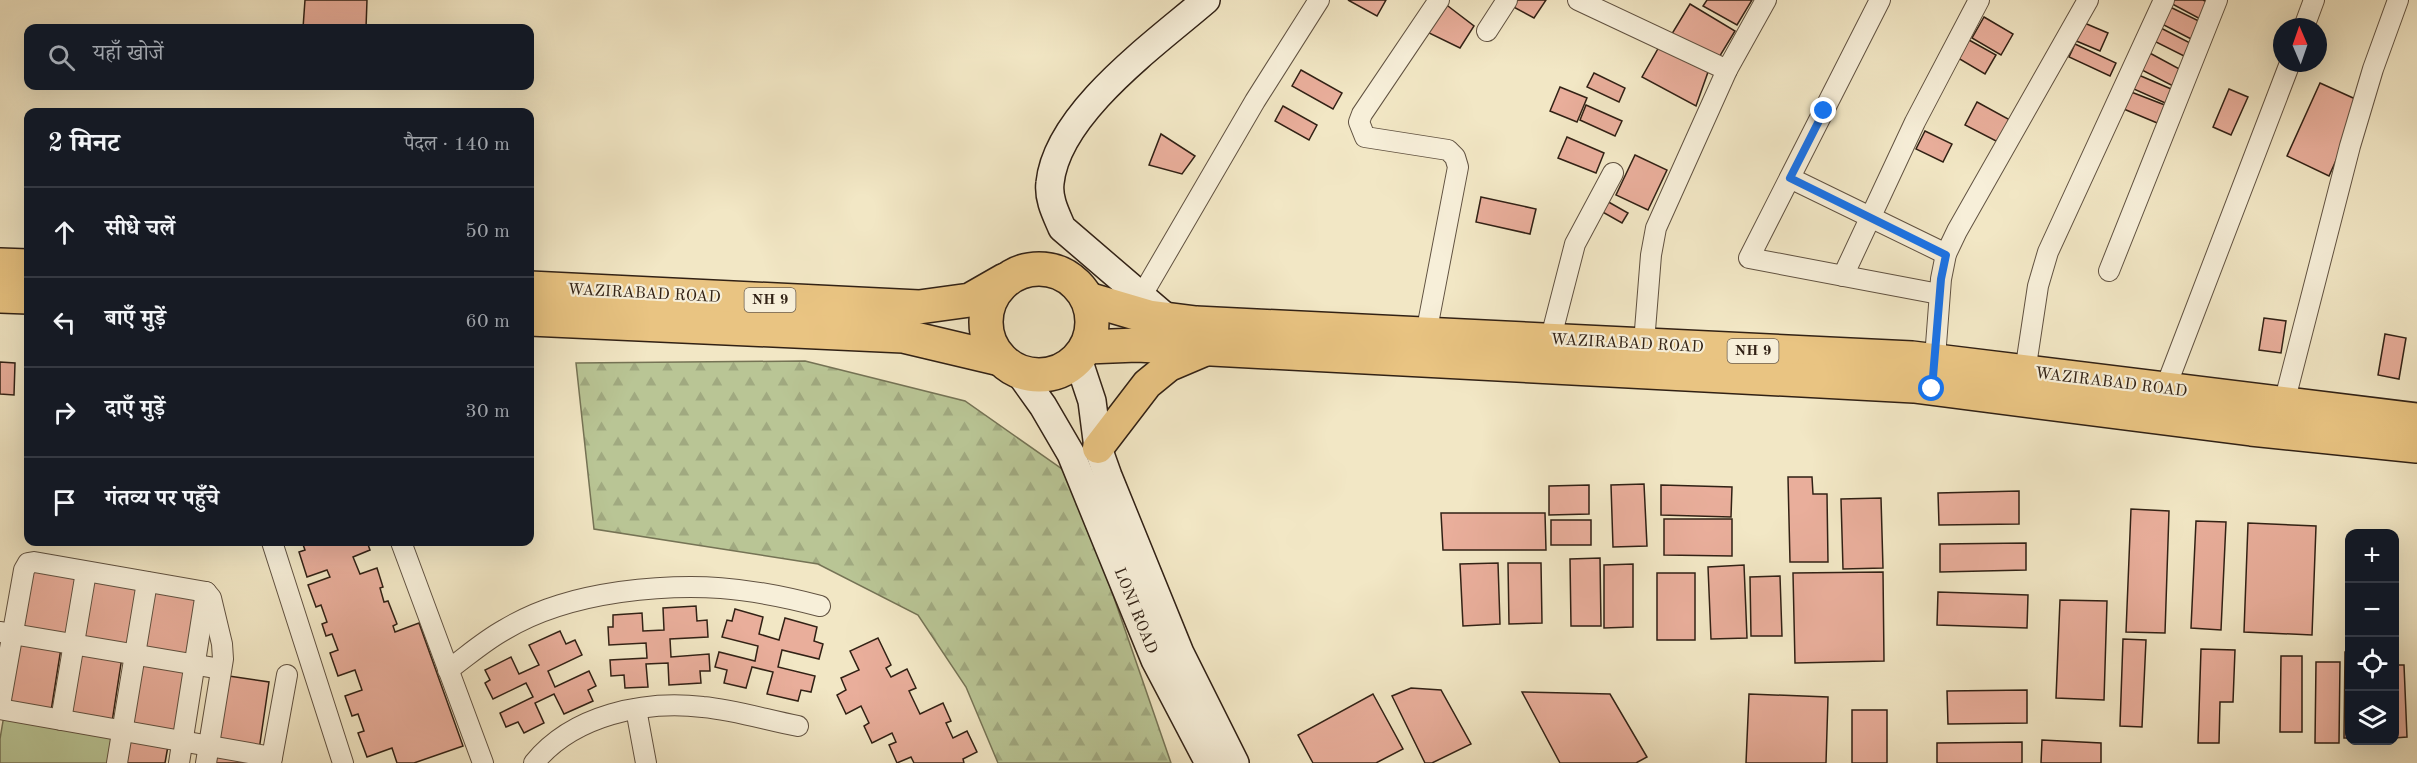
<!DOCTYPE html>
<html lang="hi">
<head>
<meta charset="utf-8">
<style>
  :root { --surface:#171b24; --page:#20242c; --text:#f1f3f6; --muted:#9ea1a6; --line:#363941 }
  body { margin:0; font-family:"Old Standard TT","Noto Serif Devanagari",serif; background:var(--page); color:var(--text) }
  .controls { position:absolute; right:18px; bottom:18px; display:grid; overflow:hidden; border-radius:12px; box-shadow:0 6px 24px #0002 }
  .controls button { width:54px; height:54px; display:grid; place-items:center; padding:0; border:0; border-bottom:2px solid var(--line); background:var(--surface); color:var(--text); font:30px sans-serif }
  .compass { position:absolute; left:2273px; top:18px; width:54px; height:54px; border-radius:50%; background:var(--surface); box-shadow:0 6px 24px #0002; rotate:358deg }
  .stop { position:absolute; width:18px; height:18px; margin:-14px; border:4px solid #1a73e8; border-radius:50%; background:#fff }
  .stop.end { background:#1a73e8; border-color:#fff; box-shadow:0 2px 6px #0008 }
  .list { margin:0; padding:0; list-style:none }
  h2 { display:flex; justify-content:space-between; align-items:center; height:78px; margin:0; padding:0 24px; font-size:26px }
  h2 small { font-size:20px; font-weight:400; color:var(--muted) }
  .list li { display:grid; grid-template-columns:39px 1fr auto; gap:18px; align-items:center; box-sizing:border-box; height:90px; padding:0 24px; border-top:2px solid var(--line) }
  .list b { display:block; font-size:22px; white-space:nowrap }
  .list em { font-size:20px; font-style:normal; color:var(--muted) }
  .icon { flex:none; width:33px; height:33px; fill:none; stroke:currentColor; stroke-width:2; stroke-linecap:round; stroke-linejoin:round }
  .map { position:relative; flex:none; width:2417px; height:763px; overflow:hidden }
  .search { position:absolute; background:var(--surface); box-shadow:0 6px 24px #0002; left:24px; top:24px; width:510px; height:66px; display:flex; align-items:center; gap:15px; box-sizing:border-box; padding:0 21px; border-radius:12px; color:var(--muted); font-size:22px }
  .panel { position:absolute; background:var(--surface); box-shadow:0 6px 24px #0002; left:24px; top:108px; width:510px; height:438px; border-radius:12px }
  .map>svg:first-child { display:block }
</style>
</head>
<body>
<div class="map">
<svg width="2417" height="763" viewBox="0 0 2417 763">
  <defs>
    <pattern id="forest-firs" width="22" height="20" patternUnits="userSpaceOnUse" patternTransform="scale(1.5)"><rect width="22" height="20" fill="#b9c595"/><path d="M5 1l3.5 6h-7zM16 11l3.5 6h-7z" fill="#a0a980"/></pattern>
  </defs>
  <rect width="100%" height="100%" fill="#f2e7c5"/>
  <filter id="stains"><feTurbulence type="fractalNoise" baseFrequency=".00333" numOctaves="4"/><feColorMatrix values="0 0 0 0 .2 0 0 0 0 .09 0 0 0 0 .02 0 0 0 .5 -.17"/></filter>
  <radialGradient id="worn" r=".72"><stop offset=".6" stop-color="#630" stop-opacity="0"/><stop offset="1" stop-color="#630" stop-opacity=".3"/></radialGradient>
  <path fill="url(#forest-firs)" stroke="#757355" stroke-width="1.5" d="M805,361L965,401L1072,476L1171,763H998L966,687L918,615L818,564L594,529L576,363Z"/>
  <path fill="#b9c595" stroke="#757355" stroke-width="1.5" d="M4,715L117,734L112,763H0V739Z"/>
  <g fill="#e9ae9b" stroke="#312115" stroke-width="1.5">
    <path d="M305,0H367L366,28H303Z"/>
    <path d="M1348,0H1386L1377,16Z"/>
    <path d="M1511,0H1546L1534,18L1508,4Z"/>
    <path d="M1707,0H1752L1737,25L1703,6Z"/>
    <path d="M2165,0H2203L2213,5L2204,21Z"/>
    <path d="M1444,3L1474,26L1460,48L1427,32Z"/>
    <path d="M1690,4L1735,31L1715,64L1670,37Z"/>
    <path d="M2164,4L2205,24L2195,41L2156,21Z"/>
    <path d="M1984,17L2013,34L2001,55L1972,38Z"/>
    <path d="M2082,22L2108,33L2100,51L2074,40Z"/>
    <path d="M2155,25L2196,46L2190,59L2148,38Z"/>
    <path d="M1969,40L1996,55L1985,74L1958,58Z"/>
    <path d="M2075,44L2116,63L2110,76L2069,57Z"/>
    <path d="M1659,47L1708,72L1696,106L1642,77Z"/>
    <path d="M2146,51L2185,72L2177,88L2138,68Z"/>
    <path d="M1301,70L1342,93L1333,109L1292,86Z"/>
    <path d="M1594,73L1625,88L1619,102L1587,87Z"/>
    <path d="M2134,73L2178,92L2172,106L2127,86Z"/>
    <path d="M2320,83L2362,102L2329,176L2287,156Z"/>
    <path d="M1560,87L1587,98L1577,122L1550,111Z"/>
    <path d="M2229,89L2248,97L2231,135L2213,127Z"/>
    <path d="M2126,90L2170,107L2162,125L2119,107Z"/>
    <path d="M1977,102L2010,120L1998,142L1965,125Z"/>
    <path d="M1586,105L1622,121L1615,136L1580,120Z"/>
    <path d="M1283,106L1317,125L1309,140L1275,121Z"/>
    <path d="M1925,131L1952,144L1943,162L1916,149Z"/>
    <path d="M1161,134L1195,156L1182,174L1149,165Z"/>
    <path d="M1567,137L1604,153L1596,173L1558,158Z"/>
    <path d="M1635,155L1667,170L1648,210L1616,195Z"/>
    <path d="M1481,197L1536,209L1530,234L1476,222Z"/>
    <path d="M1605,200L1628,213L1622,223L1599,210Z"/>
    <path d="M2264,318L2286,321L2281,353L2259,350Z"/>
    <path d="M2385,334L2406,338L2399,379L2378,375Z"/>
    <path d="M0,362L15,363L14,395L0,394Z"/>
    <path d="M1788,477H1812L1813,494H1827L1828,562H1790Z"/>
    <path d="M1644,484L1647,546L1613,547L1611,485Z"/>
    <path d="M1589,485V514L1549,515V486Z"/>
    <path d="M1661,485L1732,487L1731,517L1661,515Z"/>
    <path d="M2019,491V524L1939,525L1938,493Z"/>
    <path d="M1881,498L1883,568L1843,569L1841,499Z"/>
    <path d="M2131,509L2169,511L2165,633L2126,632Z"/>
    <path d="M1441,513H1545L1546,550H1443Z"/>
    <path d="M1664,519H1732V556L1664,555Z"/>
    <rect x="1551" y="520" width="40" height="25"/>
    <path d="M2196,521L2226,522L2221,630L2191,628Z"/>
    <path d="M2248,523L2316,526L2312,635L2244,632Z"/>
    <path d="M302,542H367L370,550L353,557L360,574L377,568L383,587L380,588L384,602L388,601L397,624L393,626L395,632L419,623L463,746L414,763H397L392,748L367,757L358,733L364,731L358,714L352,716L345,696L362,690L355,670L338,676L330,653L338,650L332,634L326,636L322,624L327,622L321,605L316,607L308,585L330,577L327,570L307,577L299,552L305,550Z"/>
    <path d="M2026,543V570L1940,572V544Z"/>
    <path d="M1600,558L1601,626H1571L1570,559Z"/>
    <path d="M1498,563L1500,624L1463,626L1460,564Z"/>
    <path d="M1508,563H1541L1542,623L1509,624Z"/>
    <path d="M1633,564V627L1604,628V565Z"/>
    <path d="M1744,565L1747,638L1711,639L1708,567Z"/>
    <path d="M31,567L80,574L71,637L22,630Z"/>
    <path d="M1883,572L1884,661L1795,663L1793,573Z"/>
    <rect x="1657" y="573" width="38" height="67"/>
    <path d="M1780,576L1782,636H1751L1750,577Z"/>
    <path d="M89,579L137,586L128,647L80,640Z"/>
    <path d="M151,589L198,596L188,660L141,653Z"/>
    <path d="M1938,592L2028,595L2027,628L1937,625Z"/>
    <path d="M2060,600L2107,601L2104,700L2056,698Z"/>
    <path d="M696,606L697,621L707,620L708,637L670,639L671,657L709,654L710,671H700L701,683L669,685L668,663L646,664L648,687L625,688L624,675L611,676L610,660L647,658L646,643L609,645L608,627H613V615L642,613L643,631L664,630L663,608Z"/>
    <path d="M735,609L763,617L759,634L779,640L785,618L817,627L814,641L823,644L819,659L782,650L778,667L815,676L811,692L801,690L798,701L767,694L773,672L752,667L746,688L724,683L727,670L715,667L719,652L755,661L758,646L722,637L727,620L732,621Z"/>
    <path d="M560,631L566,644L575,640L582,655L548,671L555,687L589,671L596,686L588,690L593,701L564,714L554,694L535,703L544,723L524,733L518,722L506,727L500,713L533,697L526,683L493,699L485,683L490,680L485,670L511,657L519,674L539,665L529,645Z"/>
    <path d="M878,638L891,665L886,668L891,677L907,669L916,688L909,691L920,714L943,703L951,721L946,723L953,738L967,731L977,752L963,759L964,763H914L911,757L897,763L889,745L896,742L892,733L872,743L864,726L869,723L861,706L846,714L837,695L846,690L841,678L859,670L850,651Z"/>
    <path d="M2123,639L2146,640L2142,727L2120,726Z"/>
    <path d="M15,642L61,648L51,711L6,705Z"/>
    <path d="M2201,649L2235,650L2233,702H2220L2219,743H2198Z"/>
    <path d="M76,651L122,657L112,722L67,715Z"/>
    <path d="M2345,652H2350V738H2344Z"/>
    <path d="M2281,656H2302V732H2280Z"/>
    <path d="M2316,662H2340L2339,743H2315Z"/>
    <path d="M139,664L184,670L175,733L129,727Z"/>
    <path d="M2394,665H2404L2407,737L2394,738Z"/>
    <path d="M222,675L269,682L259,750L212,743Z"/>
    <path d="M1411,688L1441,690L1471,744L1432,763H1425L1392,696Z"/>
    <path d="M2027,690V723L1948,724L1947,691Z"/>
    <path d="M1522,692L1610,694L1647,757L1636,763H1560Z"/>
    <path d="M1373,694L1403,749L1376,763H1313L1298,735Z"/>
    <path d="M1749,694L1828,697L1826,763H1746Z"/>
    <rect x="1852" y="710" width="35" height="53"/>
    <path d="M124,739L168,746L165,763H121Z"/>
    <path d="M2042,740L2101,743V763H2041Z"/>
    <path d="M2022,742V763H1937V743Z"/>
    <path d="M211,753L256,763H210Z"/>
  </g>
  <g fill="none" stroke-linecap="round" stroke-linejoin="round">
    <defs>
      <g id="street">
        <path d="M1578,0L1727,70"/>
        <path d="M1880,0L1749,258L1939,294"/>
        <path d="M2304,27L2314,0"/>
        <path d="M1487,31L1507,0"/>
        <path d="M1790,178L1946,254"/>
        <path d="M2109,271L2217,0"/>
        <path d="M1843,276L1915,122L1979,0"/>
        <path d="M1142,295L1255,101L1319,0"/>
        <path d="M1426,334L1458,167L1455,157L1448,150L1365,137L1359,122L1362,114L1439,0"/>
        <path d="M1550,341L1575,244L1613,173"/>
        <path d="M1643,355L1651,255L1656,228L1727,70L1766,0"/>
        <path d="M1934,371L1941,279L1946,254L1957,231L2088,0"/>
        <path d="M2025,372L2038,286L2048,252L2164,0"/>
        <path d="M2165,389L2290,63"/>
        <path d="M2284,403L2350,146L2373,69L2398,0"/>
        <path d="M272,542L343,763"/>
        <path d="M401,542L483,763"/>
        <path d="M1,632L221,669"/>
        <path d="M448,670C466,657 484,641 504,630C540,608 579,598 620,592C695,582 748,587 820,606"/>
        <path d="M0,705L24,570L28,563L34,562L206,592L211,598L222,644L223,659L206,763"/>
        <path d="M0,709L272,757"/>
        <path d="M636,709L646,763"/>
        <path d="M61,720L86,572"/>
        <path d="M117,763L147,582"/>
        <path d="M179,763L206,592"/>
        <path d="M271,763L287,675"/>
        <path d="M534,763C573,715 644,700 703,707C735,710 767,720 798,726"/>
      </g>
      <g id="secondary">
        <path d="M1168,319L1062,228C1056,214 1048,199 1050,183C1057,113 1155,44 1206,0"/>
        <path d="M1078,359L1092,401L1098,448L1108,476L1180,653L1235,763"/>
        <path d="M1018,371L1043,406L1071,454L1155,660L1209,763"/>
      </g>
      <path id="primary" d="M1098,448L1147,384L1169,366L1209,349"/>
      <g id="highway">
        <path d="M0,265L28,266"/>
        <circle cx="1039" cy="322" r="53"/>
        <path d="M530,288L919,307L970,300L1005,280"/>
        <path d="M0,296L28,297"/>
        <path d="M1088,299L1149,317L1196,323L1912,358L2417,420"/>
        <path d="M530,319L903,336L1000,359"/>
        <path d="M1087,347L1137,345L1914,386L2251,429L2417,446"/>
      </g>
    </defs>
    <use href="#street" stroke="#615241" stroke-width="22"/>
    <use href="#secondary" stroke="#312115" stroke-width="30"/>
    <use href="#primary" stroke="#312115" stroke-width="33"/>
    <use href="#highway" stroke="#312115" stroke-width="36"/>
    <use href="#street" stroke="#f7efd9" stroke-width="20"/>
    <use href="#secondary" stroke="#f7efd9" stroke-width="27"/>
    <use href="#primary" stroke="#e9c482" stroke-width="30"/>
    <use href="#highway" stroke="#e9c482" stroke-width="33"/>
  </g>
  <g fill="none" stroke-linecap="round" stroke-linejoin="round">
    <path stroke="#1a73e8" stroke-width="8" d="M1824,111L1790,178L1946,255L1941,279L1932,389"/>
  </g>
  <g text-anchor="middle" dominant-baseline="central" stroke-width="4.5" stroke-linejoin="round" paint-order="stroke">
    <g fill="#f7efd9" stroke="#6c5f50" stroke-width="1.5">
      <rect x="744.5" y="288" width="51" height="24" rx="4.5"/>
      <rect x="1727.5" y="339" width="51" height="24" rx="4.5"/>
    </g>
    <g font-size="15" font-weight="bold" fill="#312115">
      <text x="770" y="300">NH 9</text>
      <text x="1753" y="351">NH 9</text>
    </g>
    <g font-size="16" fill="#312115" stroke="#f7efd9">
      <text transform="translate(644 294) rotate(3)">WAZIRABAD ROAD</text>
      <text transform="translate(1627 344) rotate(3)">WAZIRABAD ROAD</text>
      <text transform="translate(2111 383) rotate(7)">WAZIRABAD ROAD</text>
      <text transform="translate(1135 611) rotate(68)">LONI ROAD</text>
    </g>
  </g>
  <rect width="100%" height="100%" filter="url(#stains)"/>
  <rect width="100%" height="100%" fill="url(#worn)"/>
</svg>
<div class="controls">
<button>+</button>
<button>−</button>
<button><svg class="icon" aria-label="locate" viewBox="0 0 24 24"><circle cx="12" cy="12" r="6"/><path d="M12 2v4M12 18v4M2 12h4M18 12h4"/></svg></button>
<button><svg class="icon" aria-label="layers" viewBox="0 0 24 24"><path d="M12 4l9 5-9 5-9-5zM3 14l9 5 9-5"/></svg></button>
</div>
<svg class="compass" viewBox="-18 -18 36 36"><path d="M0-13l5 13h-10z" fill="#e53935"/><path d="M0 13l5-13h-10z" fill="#9ea1a6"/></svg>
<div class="stop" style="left:1932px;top:389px"></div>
<div class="stop end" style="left:1824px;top:111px"></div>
<div class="search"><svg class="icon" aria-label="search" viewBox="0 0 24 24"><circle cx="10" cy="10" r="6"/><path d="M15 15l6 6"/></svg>यहाँ खोजें</div>
<section class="panel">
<h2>2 मिनट<small>पैदल · 140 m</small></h2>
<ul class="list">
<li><svg class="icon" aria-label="ahead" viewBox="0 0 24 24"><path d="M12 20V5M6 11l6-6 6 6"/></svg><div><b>सीधे चलें</b></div><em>50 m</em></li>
<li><svg class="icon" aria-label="left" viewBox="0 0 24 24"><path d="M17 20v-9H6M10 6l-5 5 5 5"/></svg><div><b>बाएँ मुड़ें</b></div><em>60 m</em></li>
<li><svg class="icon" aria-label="right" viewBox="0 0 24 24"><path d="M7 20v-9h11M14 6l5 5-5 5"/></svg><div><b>दाएँ मुड़ें</b></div><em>30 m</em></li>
<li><svg class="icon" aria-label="arrive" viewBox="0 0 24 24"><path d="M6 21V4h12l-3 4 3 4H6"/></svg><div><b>गंतव्य पर पहुँचे</b></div></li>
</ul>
</section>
</div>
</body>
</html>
